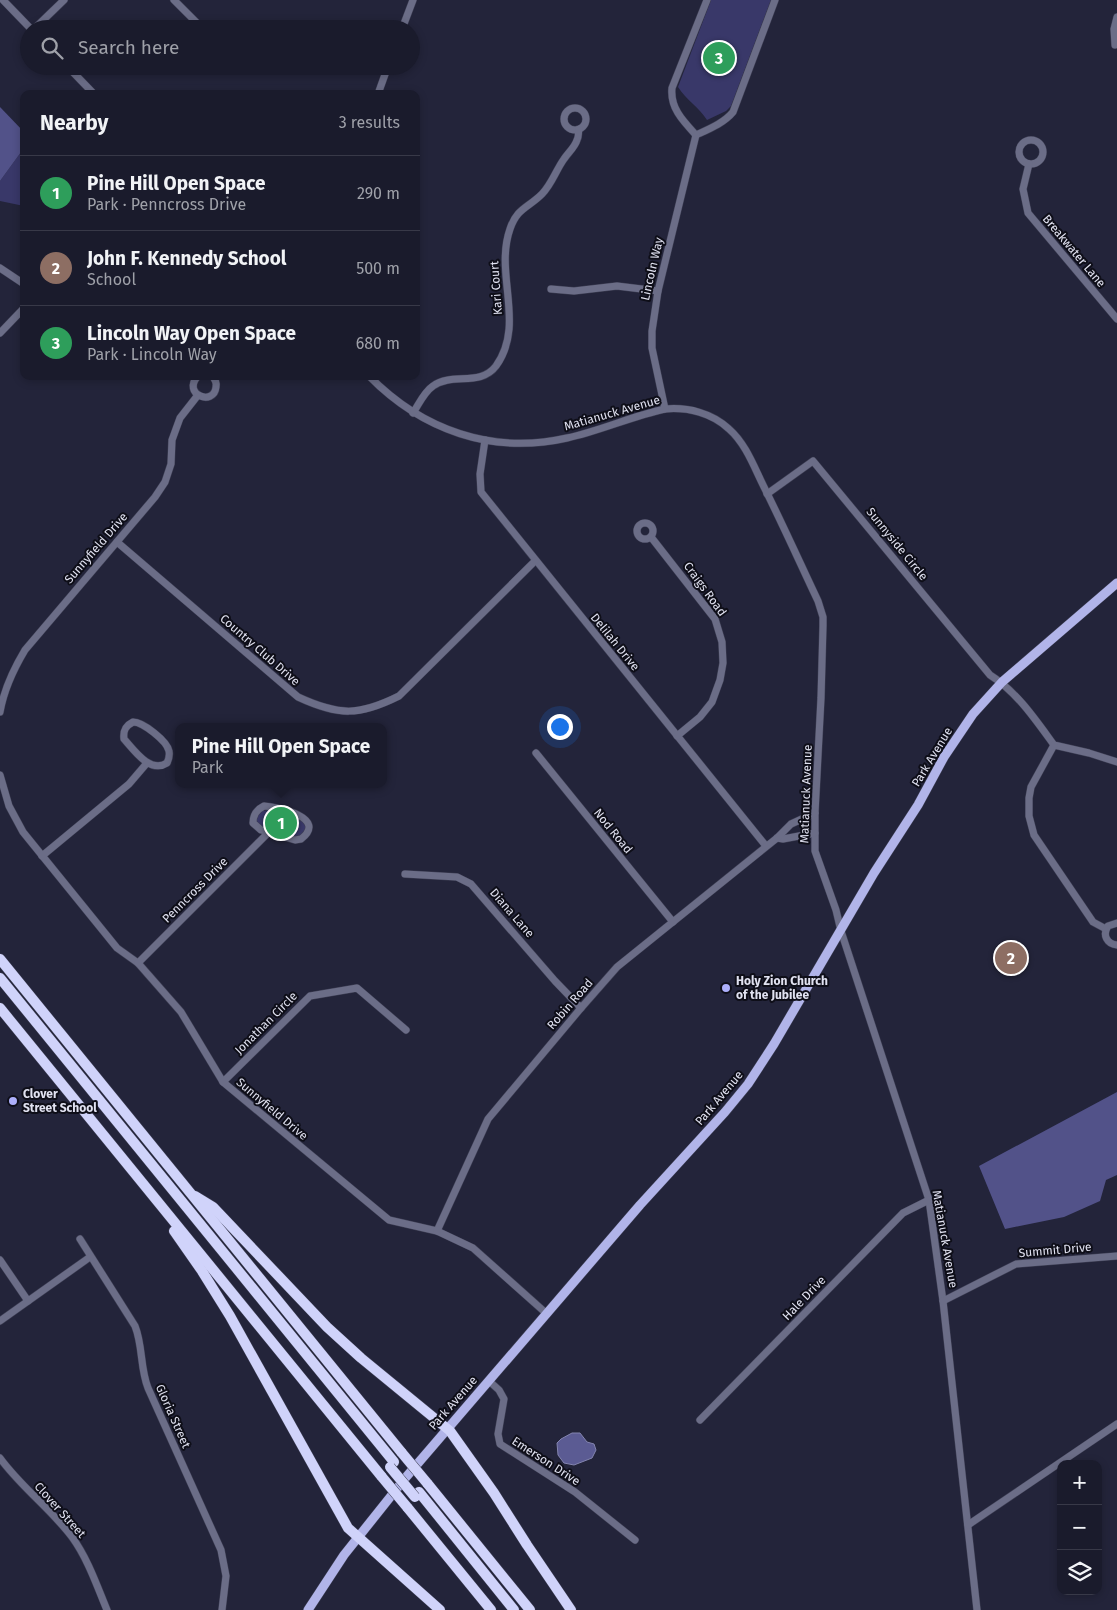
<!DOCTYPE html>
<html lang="en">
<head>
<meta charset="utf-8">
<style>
  :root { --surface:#1a1b2c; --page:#272838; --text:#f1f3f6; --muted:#9fa1a9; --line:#383948; --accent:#0f766e }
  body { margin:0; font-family:"Fira Sans",sans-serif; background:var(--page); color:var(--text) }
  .controls { position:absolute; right:15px; bottom:15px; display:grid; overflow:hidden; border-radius:10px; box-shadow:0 2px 8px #0003 }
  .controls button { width:45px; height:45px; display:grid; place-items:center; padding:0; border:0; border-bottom:1px solid var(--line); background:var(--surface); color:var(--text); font:25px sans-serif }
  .you { position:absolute; left:559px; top:726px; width:18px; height:18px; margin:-12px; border:4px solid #fff; border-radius:50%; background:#1a73e8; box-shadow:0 0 0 8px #1a73e833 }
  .badge { display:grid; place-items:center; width:32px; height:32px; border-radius:50%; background:var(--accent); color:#fff; font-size:16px; font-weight:700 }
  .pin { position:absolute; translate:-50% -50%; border:2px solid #fff; box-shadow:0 1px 5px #0006 }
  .popup { position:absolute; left:175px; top:723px; width:212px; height:65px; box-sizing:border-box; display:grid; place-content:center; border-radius:10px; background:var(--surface); filter:drop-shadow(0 1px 4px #0005); font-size:16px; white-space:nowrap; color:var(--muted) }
  .popup b { font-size:19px; color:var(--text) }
  .popup::after { content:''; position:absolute; left:50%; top:100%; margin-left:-10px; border:10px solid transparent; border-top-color:var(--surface) }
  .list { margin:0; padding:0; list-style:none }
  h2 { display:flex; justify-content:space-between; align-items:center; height:65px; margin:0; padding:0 20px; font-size:21px }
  h2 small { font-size:16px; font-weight:400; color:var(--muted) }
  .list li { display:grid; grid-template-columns:32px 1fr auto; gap:15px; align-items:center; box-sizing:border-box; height:75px; padding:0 20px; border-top:1px solid var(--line) }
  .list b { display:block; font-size:19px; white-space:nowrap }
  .list p { margin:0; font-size:16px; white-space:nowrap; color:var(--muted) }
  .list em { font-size:16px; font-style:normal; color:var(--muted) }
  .icon { flex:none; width:28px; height:28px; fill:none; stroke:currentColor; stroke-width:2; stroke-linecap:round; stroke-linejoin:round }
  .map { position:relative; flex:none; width:1117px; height:1610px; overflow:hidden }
  .search { position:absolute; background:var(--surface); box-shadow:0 2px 8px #0003; left:20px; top:20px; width:400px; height:55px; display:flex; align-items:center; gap:12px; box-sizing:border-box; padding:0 18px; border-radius:28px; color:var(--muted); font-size:19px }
  .panel { position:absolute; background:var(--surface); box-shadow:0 2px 8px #0003; left:20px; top:90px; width:400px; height:290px; border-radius:10px }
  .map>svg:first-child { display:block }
</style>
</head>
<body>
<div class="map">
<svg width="1117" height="1610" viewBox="0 0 1117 1610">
  <rect width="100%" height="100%" fill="#23243a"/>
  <g fill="#393869">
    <path d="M711,0H771L731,106L726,111L707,120C699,107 686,100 678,87Z"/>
    <path d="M24,148V206L0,201V181Z"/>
    <path d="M268,810L301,819L304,821L306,829L302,835L297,837L265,829L258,824L256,818L262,811Z"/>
  </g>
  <g fill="#525289">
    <path d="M0,107L24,132V148L0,181Z"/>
    <path d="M1117,1092V1175L1106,1180L1100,1201L1064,1217L1005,1229L979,1166Z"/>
  </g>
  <path fill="#5b5b93" stroke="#8384af" d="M572,1433H580L587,1442L594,1444L596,1450L592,1458L574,1465L564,1463L558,1455L557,1443L561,1439Z"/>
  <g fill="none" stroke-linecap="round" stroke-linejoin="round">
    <defs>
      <g id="minor">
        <path d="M3,0L31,29"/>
        <path d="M174,0L203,29"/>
        <path d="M34,29L64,0"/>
        <path d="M402,29L413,0"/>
        <path d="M1115,45L1114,29L1117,17"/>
        <path d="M67,66L94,94"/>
        <path d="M378,94L388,66"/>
        <circle cx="575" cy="119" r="11"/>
        <path d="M696,135C709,129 724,123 733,112L775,0"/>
        <path d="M696,135C683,121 670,108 672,88L707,0"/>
        <circle cx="1031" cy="152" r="12"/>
        <path d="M1029,164L1023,189L1028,213L1117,319"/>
        <path d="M0,268L24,284"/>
        <path d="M551,289L574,291L617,286L658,291"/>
        <path d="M0,333L24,308"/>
        <path d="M198,376C181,394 214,407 216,387C217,382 215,379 212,376"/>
        <path d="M369,376C422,430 492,455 567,438C600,431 632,416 665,409C688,407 712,413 729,429C746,444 754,467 764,487C783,525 800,563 818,601L823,617V626L821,698L815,813V851L836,910L841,931L929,1200L943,1301L977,1610"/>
        <path d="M665,409L652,348V331L658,291L696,135"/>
        <path d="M413,413C419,404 424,392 433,386C452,372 480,387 496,366C526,324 494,274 510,229C517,208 528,208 542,194C552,184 556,170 564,159C568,153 575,147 577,140C579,137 578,133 579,129"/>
        <path d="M485,440L480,474L481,492L766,846"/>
        <path d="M767,494L813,461L990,675C1017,692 1035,719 1054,745L1089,753L1117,762"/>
        <circle cx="645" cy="531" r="8"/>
        <path d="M651,537L715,619L722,642L723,663L720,680L712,702L700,717L677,736"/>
        <path d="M117,542L298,697C339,716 359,716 399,696L535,561"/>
        <path d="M0,712C4,689 13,670 25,650L155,497L165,482L171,464L172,440L180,418L198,395"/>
        <path d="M133,722C143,722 167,741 169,751C170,756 169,759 167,763C150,774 134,750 124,739C123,731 125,726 133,722Z"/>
        <path d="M1054,745L1031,787L1029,798V816L1034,835L1093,922L1106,929"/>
        <path d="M536,753L673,922"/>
        <path d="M0,775L9,806L23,832L117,948L138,963L181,1012L223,1082L389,1220L437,1231L473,1248L547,1314"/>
        <path d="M264,806C279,807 328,818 301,839L295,840L261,830L253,823C253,815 256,810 264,806Z"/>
        <path d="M777,838L783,839L815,833"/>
        <path d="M42,856L129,784L147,763"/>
        <path d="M405,874L457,877L471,884L555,981L581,1008"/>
        <path d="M1117,923L1108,926C1102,935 1107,944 1117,945"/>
        <path d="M138,963L268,833"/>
        <path d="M223,1082L310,996L357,988L406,1030"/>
        <path d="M437,1231L488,1119L581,1008L617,967L777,838L791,824L815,813"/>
        <path d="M80,1239L135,1326C143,1346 140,1368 148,1388L221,1550L226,1576L222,1610"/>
        <path d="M0,1260L28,1301"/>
        <path d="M943,1301L1016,1264L1117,1256"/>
        <path d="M0,1321L90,1257"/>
        <path d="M489,1381L499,1390L504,1399L498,1434L500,1444L575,1492L635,1540"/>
        <path d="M700,1420L903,1213L929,1200"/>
        <path d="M0,1458C21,1487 51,1509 72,1537C88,1559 97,1586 107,1610"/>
        <path d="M968,1525L1117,1424"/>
      </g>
      <path id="major" d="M308,1610L344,1555L407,1476L640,1205L725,1112L748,1084L774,1044L874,873L918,805L944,757L973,714L1002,682L1117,583"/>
      <g id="highway">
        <path d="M0,959L402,1453"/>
        <path d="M0,978L394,1462"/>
        <path d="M0,1008L382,1477"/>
        <path d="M195,1196L213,1207L327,1327L361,1358L450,1431L494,1493L527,1545L571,1610"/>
        <path d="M174,1231L202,1271L230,1316L348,1528L440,1610"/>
        <path d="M427,1483L530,1610"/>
        <path d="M419,1492L514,1610"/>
        <path d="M407,1507L491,1610"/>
      </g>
    </defs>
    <use href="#minor" stroke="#3e3f54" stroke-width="8"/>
    <use href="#major" stroke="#3e3f54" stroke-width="10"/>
    <use href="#highway" stroke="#3e3f54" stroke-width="11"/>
    <use href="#minor" stroke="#6b6d87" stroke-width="7"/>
    <use href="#major" stroke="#b1b4e9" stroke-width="9"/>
    <use href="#highway" stroke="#d0d3fa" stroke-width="10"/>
    <defs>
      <g id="highway-bridge">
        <path d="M402,1453L427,1483"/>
        <path d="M390,1467L415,1497"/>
        <path d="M382,1477L407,1507"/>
      </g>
    </defs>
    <use href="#highway-bridge" stroke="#3e3f54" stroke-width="11" stroke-linecap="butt"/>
    <use href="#highway-bridge" stroke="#d0d3fa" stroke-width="10"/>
  </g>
  <g fill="#adaffb" stroke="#0e0e18" stroke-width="2">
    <circle cx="726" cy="988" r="5"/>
    <circle cx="13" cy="1101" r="5"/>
  </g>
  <g text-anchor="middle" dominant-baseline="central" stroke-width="4" stroke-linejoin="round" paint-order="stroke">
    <g font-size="12" fill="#e1e2f1" stroke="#0e0e18">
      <text transform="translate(1074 251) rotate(50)">Breakwater Lane</text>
      <text transform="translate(652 269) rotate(-77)">Lincoln Way</text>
      <text transform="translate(496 288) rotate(-94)">Kari Court</text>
      <text transform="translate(612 413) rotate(-16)">Matianuck Avenue</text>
      <text transform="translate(897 544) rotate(51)">Sunnyside Circle</text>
      <text transform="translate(96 548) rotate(-49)">Sunnyfield Drive</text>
      <text transform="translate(705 589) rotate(54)">Craigs Road</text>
      <text transform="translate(615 642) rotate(51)">Delilah Drive</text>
      <text transform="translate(260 650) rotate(41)">Country Club Drive</text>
      <text transform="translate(932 757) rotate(-59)">Park Avenue</text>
      <text transform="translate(806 794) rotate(-88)">Matianuck Avenue</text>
      <text transform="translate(613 831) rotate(51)">Nod Road</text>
      <text transform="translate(195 890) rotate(-45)">Penncross Drive</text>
      <text transform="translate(512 913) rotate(49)">Diana Lane</text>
      <text transform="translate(570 1004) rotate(-49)">Robin Road</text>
      <text transform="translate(266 1023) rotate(-45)">Jonathan Circle</text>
      <text transform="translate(719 1098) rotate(-50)">Park Avenue</text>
      <text transform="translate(272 1109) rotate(40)">Sunnyfield Drive</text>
      <text transform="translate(945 1239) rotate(80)">Matianuck Avenue</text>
      <text transform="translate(1055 1250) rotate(-5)">Summit Drive</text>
      <text transform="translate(804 1298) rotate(-46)">Hale Drive</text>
      <text transform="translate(453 1403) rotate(-49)">Park Avenue</text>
      <text transform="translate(173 1416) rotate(66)">Gloria Street</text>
      <text transform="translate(546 1461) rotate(33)">Emerson Drive</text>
      <text transform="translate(60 1510) rotate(48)">Clover Street</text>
    </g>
    <g font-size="12" font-weight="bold" fill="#e1e2f1" stroke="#0e0e18" text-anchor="start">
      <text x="736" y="981">Holy Zion Church<tspan x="736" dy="14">of the Jubilee</tspan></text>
      <text x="23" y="1094">Clover<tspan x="23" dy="14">Street School</tspan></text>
    </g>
  </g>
</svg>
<div class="controls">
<button>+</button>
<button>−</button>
<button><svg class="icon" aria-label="layers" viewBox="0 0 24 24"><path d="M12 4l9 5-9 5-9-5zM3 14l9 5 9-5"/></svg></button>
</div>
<div class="you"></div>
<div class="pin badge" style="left:281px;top:823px;background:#2e9e5b">1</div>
<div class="popup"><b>Pine Hill Open Space</b>Park</div>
<div class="pin badge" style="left:1011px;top:958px;background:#8d6e63">2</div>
<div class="pin badge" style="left:719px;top:58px;background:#2e9e5b">3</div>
<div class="search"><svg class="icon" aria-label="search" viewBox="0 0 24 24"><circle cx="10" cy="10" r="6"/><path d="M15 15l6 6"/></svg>Search here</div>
<section class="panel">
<h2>Nearby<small>3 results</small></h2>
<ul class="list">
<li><span class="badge" style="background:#2e9e5b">1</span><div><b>Pine Hill Open Space</b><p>Park · Penncross Drive</p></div><em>290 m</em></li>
<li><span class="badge" style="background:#8d6e63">2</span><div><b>John F. Kennedy School</b><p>School</p></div><em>500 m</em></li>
<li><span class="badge" style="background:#2e9e5b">3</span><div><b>Lincoln Way Open Space</b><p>Park · Lincoln Way</p></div><em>680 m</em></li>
</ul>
</section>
</div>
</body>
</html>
